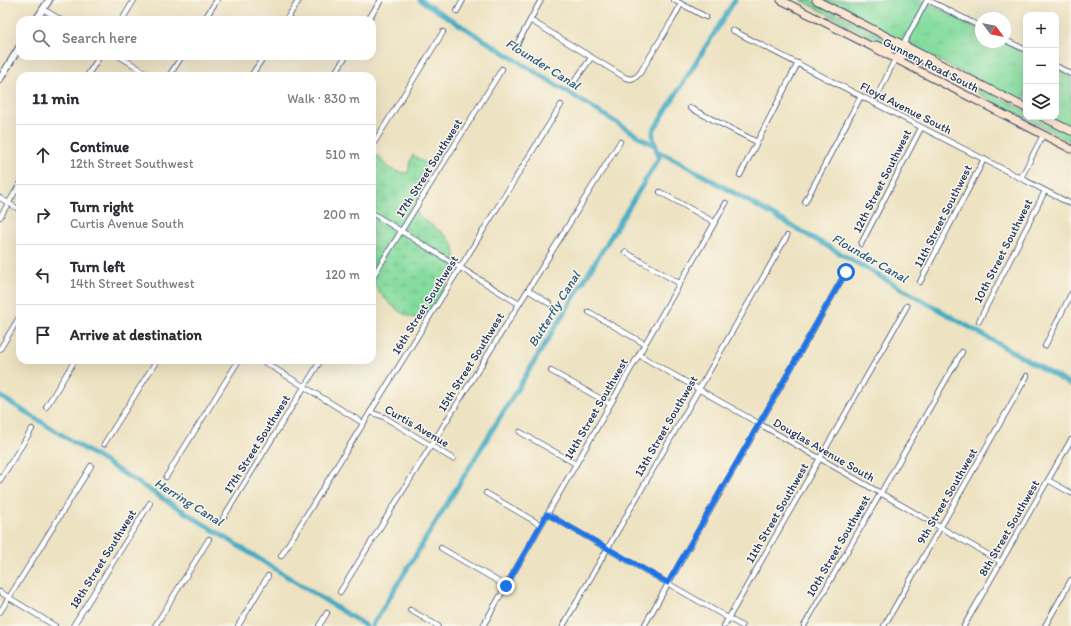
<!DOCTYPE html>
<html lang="en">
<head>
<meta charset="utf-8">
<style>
  :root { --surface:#fff; --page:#f7f7f7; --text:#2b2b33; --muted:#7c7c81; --line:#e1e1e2 }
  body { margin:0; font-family:Itim,sans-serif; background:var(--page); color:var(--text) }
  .controls { position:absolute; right:12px; top:12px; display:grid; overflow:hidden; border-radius:8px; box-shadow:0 4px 16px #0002 }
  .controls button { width:36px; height:36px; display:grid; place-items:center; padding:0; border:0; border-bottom:1px solid var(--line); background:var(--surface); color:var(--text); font:20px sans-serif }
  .compass { position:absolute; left:975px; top:12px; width:36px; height:36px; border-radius:50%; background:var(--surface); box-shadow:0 4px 16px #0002; rotate:122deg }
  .stop { position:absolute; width:12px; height:12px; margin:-9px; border:3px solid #1a73e8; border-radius:50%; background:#fff }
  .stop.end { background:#1a73e8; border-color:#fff; box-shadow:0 1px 4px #0008 }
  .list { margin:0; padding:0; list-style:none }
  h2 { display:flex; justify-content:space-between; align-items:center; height:52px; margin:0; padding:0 16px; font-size:17px }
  h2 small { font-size:13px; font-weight:400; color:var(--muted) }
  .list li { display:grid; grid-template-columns:26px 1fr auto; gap:12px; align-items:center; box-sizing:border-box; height:60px; padding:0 16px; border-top:1px solid var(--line) }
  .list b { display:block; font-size:15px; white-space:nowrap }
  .list p { margin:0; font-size:13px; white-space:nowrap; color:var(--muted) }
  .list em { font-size:13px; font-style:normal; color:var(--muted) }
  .icon { flex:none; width:22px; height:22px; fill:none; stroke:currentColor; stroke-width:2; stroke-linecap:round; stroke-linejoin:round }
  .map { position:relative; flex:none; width:1071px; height:626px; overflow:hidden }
  .search { position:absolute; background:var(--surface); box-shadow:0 4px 16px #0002; left:16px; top:16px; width:360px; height:44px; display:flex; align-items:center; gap:10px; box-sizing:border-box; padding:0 14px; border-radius:12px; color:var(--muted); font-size:15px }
  .panel { position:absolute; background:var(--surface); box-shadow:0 4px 16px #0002; left:16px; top:72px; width:360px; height:292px; border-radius:12px }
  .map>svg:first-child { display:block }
</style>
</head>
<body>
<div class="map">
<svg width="1071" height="626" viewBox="0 0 1071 626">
  <defs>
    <pattern id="grass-tufts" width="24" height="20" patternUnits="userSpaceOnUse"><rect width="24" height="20" fill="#85dc9f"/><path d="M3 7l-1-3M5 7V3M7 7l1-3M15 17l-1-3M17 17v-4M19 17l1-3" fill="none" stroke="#72bd8b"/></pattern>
    <pattern id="wetland-marsh" width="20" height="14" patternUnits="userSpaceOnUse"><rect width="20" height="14" fill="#85dc9f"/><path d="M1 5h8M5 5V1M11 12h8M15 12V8" fill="none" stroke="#72bd8b"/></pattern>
  </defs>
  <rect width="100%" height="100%" fill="#fbf7ec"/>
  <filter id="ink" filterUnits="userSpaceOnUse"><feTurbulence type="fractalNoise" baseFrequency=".025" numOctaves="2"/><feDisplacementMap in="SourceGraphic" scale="8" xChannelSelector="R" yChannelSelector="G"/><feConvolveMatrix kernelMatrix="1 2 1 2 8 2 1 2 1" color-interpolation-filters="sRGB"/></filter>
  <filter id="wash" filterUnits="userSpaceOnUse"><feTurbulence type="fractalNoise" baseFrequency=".012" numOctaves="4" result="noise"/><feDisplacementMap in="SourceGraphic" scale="16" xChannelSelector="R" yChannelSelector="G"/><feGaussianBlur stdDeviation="0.9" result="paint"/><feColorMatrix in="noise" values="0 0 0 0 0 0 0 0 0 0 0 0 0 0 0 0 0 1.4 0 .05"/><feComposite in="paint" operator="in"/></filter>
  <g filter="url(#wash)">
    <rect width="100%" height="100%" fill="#ede2c1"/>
    <g fill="url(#grass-tufts)" stroke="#50867e">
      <path d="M801,0H811L899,45L890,47Z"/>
      <path d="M821,0H922L981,30V42H1004L1026,53V105L940,61L939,59L938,60Z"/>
      <path d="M911,58C920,60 928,67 938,65L1026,111V117H1038L1071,134V142Z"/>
      <path d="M1056,69L1071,76V128L1049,117H1056Z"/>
    </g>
    <path fill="url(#wetland-marsh)" stroke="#50867e" d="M413,155L428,165C422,172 416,181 422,190C418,196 414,203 416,210C418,216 424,220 428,223C444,234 459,241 454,263C451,277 439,301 430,312C428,315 425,316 422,317C407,323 383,299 376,287C374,284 373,279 372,275V157L373,156H379C386,169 394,172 408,173L410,162Z"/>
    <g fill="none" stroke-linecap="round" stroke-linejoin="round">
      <g stroke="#43aac2" stroke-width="5">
        <path d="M420,0L646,141L656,146"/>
        <path d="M657,151L676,160L1071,385"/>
        <path d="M0,396L366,626"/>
        <path d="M372,626L659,158L653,137V131L735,0"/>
      </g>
    </g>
  </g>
  <g filter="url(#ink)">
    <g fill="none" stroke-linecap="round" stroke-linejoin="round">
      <defs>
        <g id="minor">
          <path d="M674,0L706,17"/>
          <path d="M928,0L981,27"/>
          <path d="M43,9L61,20"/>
          <path d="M457,11L463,0"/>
          <path d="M122,20L134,0"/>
          <path d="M204,20L217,0"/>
          <path d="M286,20L299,0"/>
          <path d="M368,20L381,0"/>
          <path d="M530,20L626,78L631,79L636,77L640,73L673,19L681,4"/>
          <path d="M732,30L1071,204"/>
          <path d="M1005,40L1026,50"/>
          <path d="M903,45L927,0"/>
          <path d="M515,48L541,0"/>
          <path d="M119,56L151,76"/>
          <path d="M1056,66L1071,74"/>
          <path d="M87,76L100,56"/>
          <path d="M169,76L182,56"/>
          <path d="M251,76L264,56"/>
          <path d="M333,76L346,56"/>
          <path d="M574,82L591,58"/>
          <path d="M874,103L895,59"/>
          <path d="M690,108L757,142"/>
          <path d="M372,146L443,32"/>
          <path d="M740,175L798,63"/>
          <path d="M1021,178L1043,135"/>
          <path d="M660,192L714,222"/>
          <path d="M0,198L20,210"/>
          <path d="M805,202L861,96"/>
          <path d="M372,213L519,304"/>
          <path d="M0,217L20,184"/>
          <path d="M861,244L921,128"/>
          <path d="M625,252L679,283"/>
          <path d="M372,278L502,69"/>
          <path d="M920,282L984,159"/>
          <path d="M528,290L550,304"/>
          <path d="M589,312L645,344"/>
          <path d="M979,321L1045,191"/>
          <path d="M1045,346L1071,294"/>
          <path d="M0,349L20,316"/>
          <path d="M639,355L1001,562"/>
          <path d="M261,360L363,423"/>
          <path d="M551,371L610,404"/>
          <path d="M46,407L75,360"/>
          <path d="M370,412L384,417L453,459"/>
          <path d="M520,432L576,464"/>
          <path d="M104,444L157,360"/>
          <path d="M166,477L239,360"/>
          <path d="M0,480L32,429"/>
          <path d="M1048,480L1071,493"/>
          <path d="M486,493L541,525"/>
          <path d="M547,514L742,626"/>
          <path d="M223,518L321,360"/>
          <path d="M441,548L506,586"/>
          <path d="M281,556L561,105"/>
          <path d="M0,592L55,626"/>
          <path d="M340,592L620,142"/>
          <path d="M410,610L438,626"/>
          <path d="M0,612L91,466"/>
          <path d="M73,626L150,503"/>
          <path d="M155,626L209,539"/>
          <path d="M238,626L268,576"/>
          <path d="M319,626L327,613"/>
          <path d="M483,626L726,203"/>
          <path d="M563,626L787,236"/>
          <path d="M644,626L846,272"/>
          <path d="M724,626L907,306"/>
          <path d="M804,626L962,352"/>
          <path d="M884,626L1027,376"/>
          <path d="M964,626L1071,440"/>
          <path d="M1045,626L1071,580"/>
        </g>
        <g id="tertiary">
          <path d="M36,20L49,0"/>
          <path d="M0,79L20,46"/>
        </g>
        <g id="secondary">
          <path d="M781,0L1071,149"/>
          <path d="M816,0L1026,108"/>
          <path d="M876,45C886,49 894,52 903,45"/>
          <path d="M895,59C906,51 914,56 925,61"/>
          <path d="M1043,117L1071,131"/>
        </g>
      </defs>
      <use href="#minor" stroke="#3a4a6d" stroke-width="6"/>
      <use href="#tertiary" stroke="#3a4a6d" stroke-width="8"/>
      <use href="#secondary" stroke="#3a4a6d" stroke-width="9"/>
      <use href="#minor" stroke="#fff" stroke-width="4.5"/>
      <use href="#tertiary" stroke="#fff" stroke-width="6"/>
      <use href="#secondary" stroke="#fbe5cf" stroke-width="7"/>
    </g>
  </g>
  <g fill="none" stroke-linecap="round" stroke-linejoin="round" filter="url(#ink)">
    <path stroke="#1a73e8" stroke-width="5" d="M506,586L547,514L668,583L846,272"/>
  </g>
  <g text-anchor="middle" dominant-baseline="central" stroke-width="3" stroke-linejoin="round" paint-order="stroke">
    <g font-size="12" fill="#1b2f5e" stroke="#fbf7ec">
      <text transform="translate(931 65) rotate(27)">Gunnery Road South</text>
      <text transform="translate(906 108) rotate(27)">Floyd Avenue South</text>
      <text transform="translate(429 168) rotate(-58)">17th Street Southwest</text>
      <text transform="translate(882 181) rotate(-63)">12th Street Southwest</text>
      <text transform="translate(943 216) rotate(-63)">11th Street Southwest</text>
      <text transform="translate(1003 251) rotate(-63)">10th Street Southwest</text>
      <text transform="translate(425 305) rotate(-58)">16th Street Southwest</text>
      <text transform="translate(471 362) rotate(-58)">15th Street Southwest</text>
      <text transform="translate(596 409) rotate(-60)">14th Street Southwest</text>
      <text transform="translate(417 426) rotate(30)">Curtis Avenue</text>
      <text transform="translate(666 426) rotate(-60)">13th Street Southwest</text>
      <text transform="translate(257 444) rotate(-58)">17th Street Southwest</text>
      <text transform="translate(824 450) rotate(30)">Douglas Avenue South</text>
      <text transform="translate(947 496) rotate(-60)">9th Street Southwest</text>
      <text transform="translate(777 513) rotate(-60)">11th Street Southwest</text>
      <text transform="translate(1009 528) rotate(-60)">8th Street Southwest</text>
      <text transform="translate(838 546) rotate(-60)">10th Street Southwest</text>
      <text transform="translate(103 559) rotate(-58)">18th Street Southwest</text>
    </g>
    <g font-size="13" font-style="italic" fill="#295a81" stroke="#fbf7ec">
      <text transform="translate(543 64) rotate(32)">Flounder Canal</text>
      <text transform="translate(870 258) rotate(30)">Flounder Canal</text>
      <text transform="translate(554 309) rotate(-58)">Butterfly Canal</text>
      <text transform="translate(189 502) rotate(32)">Herring Canal</text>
    </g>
  </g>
</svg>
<div class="controls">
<button>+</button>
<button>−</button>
<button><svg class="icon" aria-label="layers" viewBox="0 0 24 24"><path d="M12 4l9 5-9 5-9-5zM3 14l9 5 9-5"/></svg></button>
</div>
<svg class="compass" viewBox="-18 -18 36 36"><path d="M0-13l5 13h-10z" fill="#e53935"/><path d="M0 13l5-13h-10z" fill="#7c7c81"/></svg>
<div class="stop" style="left:846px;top:272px"></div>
<div class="stop end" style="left:506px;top:586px"></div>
<div class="search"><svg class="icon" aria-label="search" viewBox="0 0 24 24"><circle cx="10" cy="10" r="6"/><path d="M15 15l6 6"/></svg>Search here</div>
<section class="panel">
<h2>11 min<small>Walk · 830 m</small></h2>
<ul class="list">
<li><svg class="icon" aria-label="ahead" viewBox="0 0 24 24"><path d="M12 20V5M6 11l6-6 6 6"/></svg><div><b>Continue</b><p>12th Street Southwest</p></div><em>510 m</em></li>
<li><svg class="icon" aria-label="right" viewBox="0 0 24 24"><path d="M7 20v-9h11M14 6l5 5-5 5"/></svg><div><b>Turn right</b><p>Curtis Avenue South</p></div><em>200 m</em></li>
<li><svg class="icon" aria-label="left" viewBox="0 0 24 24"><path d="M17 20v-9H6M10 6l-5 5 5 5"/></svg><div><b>Turn left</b><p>14th Street Southwest</p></div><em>120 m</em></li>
<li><svg class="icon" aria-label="arrive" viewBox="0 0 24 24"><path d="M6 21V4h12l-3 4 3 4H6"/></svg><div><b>Arrive at destination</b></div></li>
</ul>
</section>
</div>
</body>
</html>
